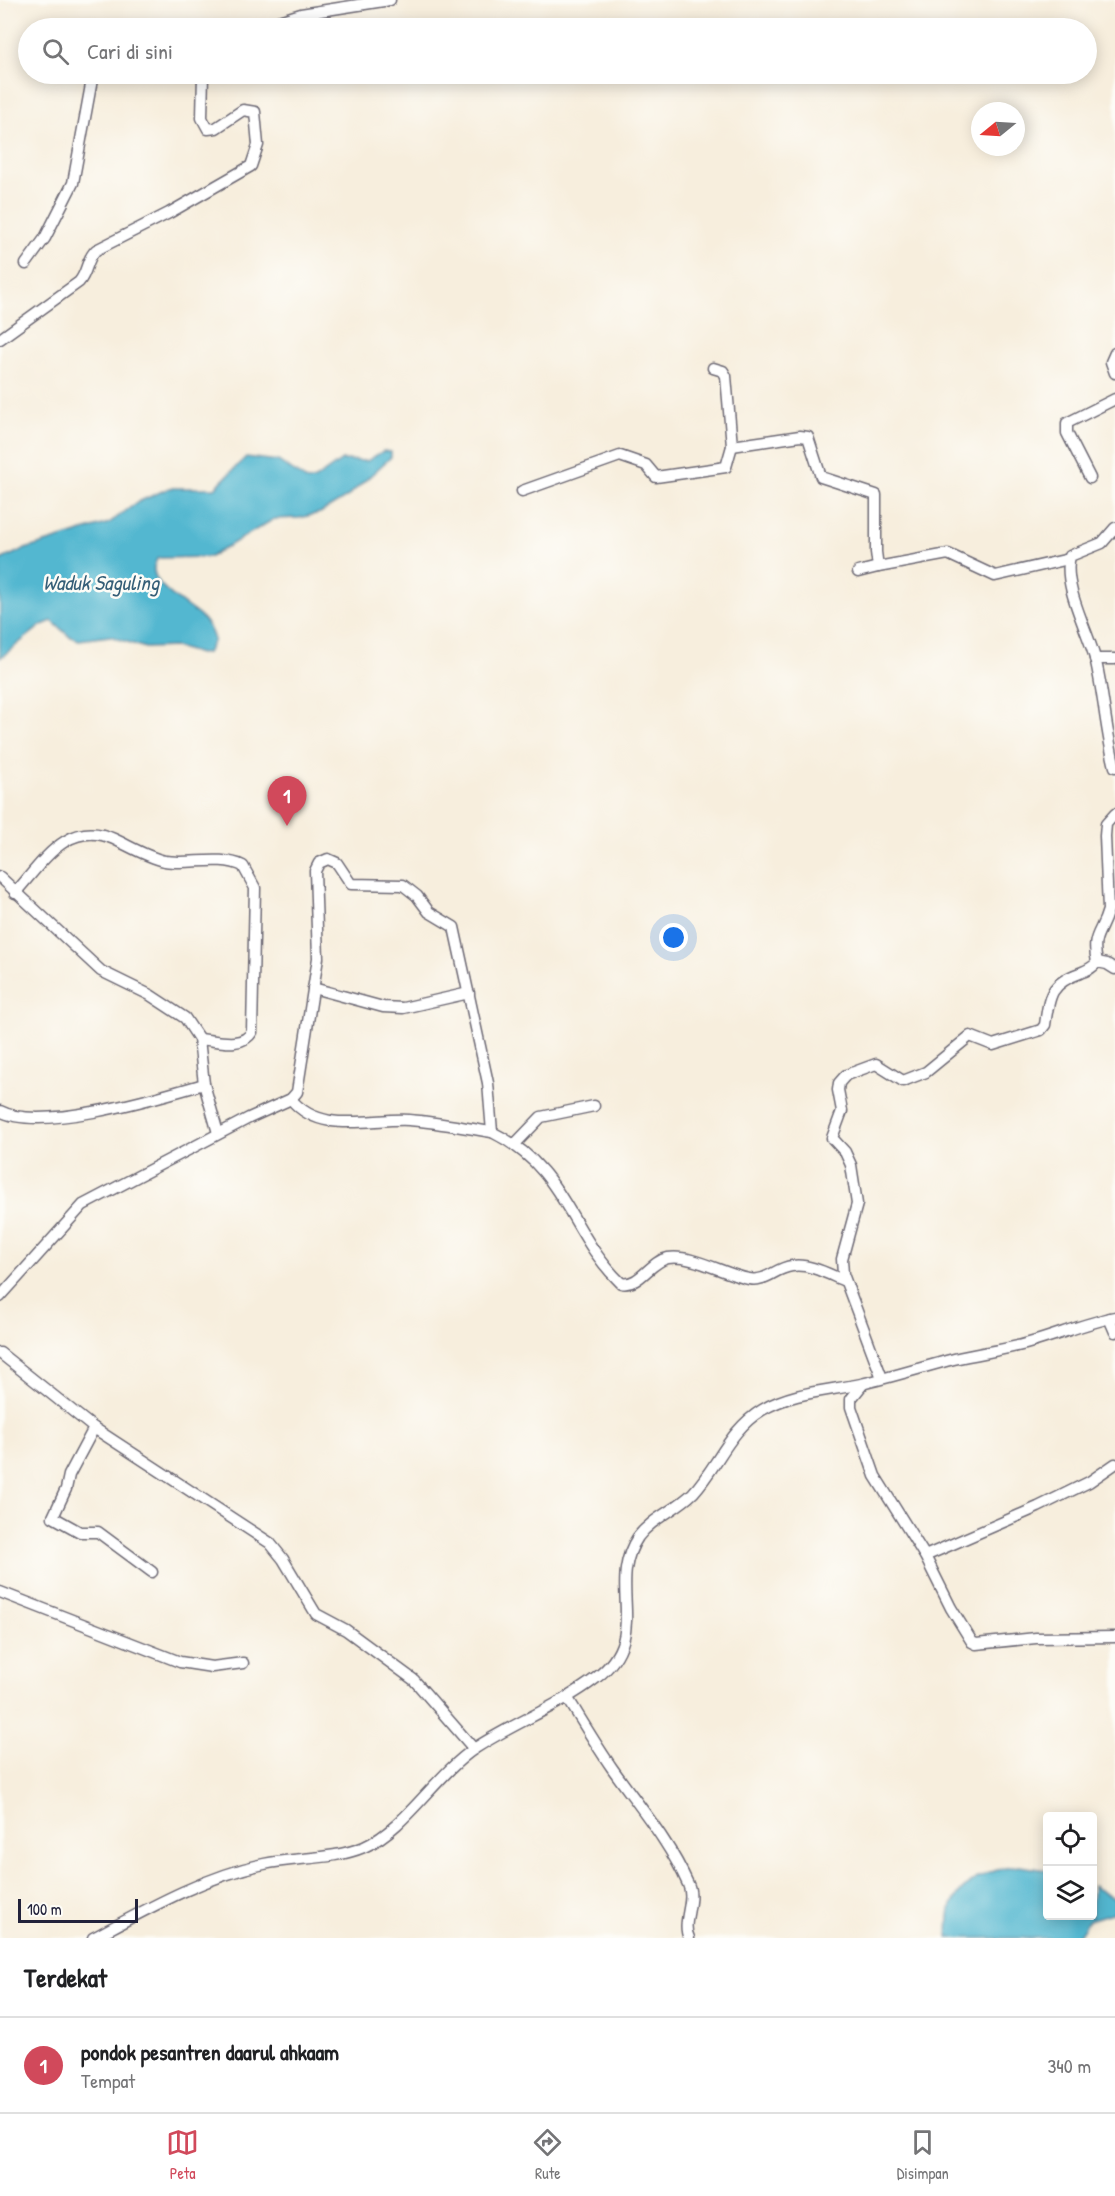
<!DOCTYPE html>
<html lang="id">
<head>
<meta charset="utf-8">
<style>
  :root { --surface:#fff; --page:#f2f2f2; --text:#202124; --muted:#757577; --line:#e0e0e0; --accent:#d1495b }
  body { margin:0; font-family:"Patrick Hand",sans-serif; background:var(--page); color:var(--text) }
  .controls { position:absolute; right:18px; bottom:18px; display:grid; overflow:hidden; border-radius:6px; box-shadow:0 3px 15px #0003 }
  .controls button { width:54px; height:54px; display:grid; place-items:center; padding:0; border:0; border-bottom:2px solid var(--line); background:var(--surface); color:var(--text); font:30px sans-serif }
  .compass { position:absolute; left:971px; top:102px; width:54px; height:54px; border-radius:50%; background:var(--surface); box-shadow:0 3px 15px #0003; rotate:252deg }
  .scale { position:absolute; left:18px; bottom:15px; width:120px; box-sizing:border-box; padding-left:6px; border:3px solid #22223b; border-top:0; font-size:16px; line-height:21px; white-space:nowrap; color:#22223b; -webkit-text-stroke:4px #fdfcf7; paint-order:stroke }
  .you { position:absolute; left:674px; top:938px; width:21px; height:21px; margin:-15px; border:4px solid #fff; border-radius:50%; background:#1a73e8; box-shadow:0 0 0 9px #1a73e833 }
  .badge { display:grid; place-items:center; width:39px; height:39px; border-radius:50%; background:var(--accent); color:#fff; font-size:20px; font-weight:700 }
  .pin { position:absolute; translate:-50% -50px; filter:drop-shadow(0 2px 3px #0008) }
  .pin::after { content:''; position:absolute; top:32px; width:21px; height:18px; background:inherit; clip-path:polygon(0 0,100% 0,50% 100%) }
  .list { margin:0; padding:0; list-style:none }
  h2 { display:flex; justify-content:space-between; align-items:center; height:78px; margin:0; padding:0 24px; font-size:26px }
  h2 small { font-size:20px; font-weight:400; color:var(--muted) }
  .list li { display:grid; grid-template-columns:39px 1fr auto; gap:18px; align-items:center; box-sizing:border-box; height:96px; padding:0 24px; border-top:2px solid var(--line) }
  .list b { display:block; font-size:22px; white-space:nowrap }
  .list p { margin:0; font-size:20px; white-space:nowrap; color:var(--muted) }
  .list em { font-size:20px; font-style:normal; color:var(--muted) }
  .icon { flex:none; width:33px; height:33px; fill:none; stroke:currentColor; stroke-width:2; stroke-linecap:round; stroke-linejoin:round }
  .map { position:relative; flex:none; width:1115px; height:1938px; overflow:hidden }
  .search { position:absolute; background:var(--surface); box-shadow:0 3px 15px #0003; left:18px; right:18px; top:18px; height:66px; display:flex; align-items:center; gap:15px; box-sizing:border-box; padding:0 21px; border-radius:33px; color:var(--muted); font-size:22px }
  .sheet { height:174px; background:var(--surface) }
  nav { display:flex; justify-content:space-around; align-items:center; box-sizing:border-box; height:84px; border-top:2px solid var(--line); background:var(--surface); font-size:16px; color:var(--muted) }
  nav a { display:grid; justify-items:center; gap:3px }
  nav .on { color:var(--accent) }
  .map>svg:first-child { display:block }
</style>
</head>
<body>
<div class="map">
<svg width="1115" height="1938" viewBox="0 0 1115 1938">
  <rect width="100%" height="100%" fill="#fdfcf7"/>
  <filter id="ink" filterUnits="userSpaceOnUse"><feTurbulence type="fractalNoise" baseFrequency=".0167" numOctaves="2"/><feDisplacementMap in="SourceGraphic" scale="12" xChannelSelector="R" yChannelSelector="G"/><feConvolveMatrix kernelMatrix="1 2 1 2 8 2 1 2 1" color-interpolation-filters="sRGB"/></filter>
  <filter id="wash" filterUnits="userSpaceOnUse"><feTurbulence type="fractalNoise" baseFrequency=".008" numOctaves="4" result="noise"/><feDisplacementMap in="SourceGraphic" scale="24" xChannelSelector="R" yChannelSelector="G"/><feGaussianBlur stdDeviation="1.35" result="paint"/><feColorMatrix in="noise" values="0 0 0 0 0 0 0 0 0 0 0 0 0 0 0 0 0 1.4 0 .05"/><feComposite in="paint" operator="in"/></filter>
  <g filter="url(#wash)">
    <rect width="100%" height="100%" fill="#f7eedd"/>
    <g fill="#52b7d0" stroke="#3a6c86" stroke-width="1.5">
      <path d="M383,451L391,452V457L347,497L320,513L299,518L274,519L210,557L158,558C139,582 191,606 203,619C208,625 212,632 214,640L207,653L200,654L176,647L145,648L110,636L79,640L69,636L52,621L42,625L0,658V560L22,550L109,523L138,502L169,488H215L246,457L278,461L308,481L315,479L342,460L367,461Z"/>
      <path d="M1019,1866L1047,1870L1048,1916H1092L1093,1886L1115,1899V1912L1089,1920L1077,1938H948C949,1927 947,1914 952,1905C965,1878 992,1869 1019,1866Z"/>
    </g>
  </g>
  <g filter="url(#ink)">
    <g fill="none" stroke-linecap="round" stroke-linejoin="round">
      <defs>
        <g id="minor">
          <path d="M256,28L301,14L390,0"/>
          <path d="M26,264L45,238L73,183L93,74"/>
          <path d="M0,339L79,282C88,272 86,259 96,250L169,213L251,166L258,145L255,112L243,110L216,128L208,129L202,118L203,74"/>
          <path d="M1115,353L1111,362L1115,373"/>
          <path d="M732,446L800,436L808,437L821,477L876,495V552L878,567L948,554L995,576L1069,559"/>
          <path d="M1090,478L1067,433V423L1115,399"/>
          <path d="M522,491L620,456L646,465L656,477L726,467L732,446L726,376L723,371L713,368"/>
          <path d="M1115,528L1102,543L1070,556C1062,587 1089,632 1096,662C1104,697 1106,732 1115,767"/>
          <path d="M858,572L878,567"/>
          <path d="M1095,659H1115"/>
          <path d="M0,877L101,971L150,995L185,1018L199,1039L204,1084L218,1133"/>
          <path d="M15,893C43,862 68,818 114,839C131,847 147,857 165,861C190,865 220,855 243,866L255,888L252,1032C242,1049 216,1040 199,1039"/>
          <path d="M1097,962C1091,934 1101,935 1108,910L1105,836L1106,824L1115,814"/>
          <path d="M313,988L383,1007L403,1008L469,993"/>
          <path d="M291,1099C320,1135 369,1118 409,1120C437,1122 465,1128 492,1132"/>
          <path d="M0,1111C41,1133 159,1097 204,1084"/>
          <path d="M515,1144L541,1117L594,1106"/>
          <path d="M0,1297L83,1205L249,1118L291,1099L297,1092L318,958L315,871L319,863L328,859L337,863L351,884L403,885L417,896L429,912L454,927L488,1083L492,1132C567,1169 568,1232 621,1283C640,1287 650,1261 668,1258C692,1254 725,1275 749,1279C767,1282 775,1268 792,1266C809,1263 830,1275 845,1281"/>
          <path d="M1109,1318L1115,1332"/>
          <path d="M0,1353L94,1428L270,1543L283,1559L316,1614L346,1630L414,1680L474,1749"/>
          <path d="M882,1378L843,1274L842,1259L857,1204L851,1165L845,1152L832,1138L842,1111L838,1090L839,1083L846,1075L876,1064L903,1081L926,1072L970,1036L993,1045L1041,1030L1045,1025C1049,995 1051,983 1080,973C1087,970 1093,968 1097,962L1107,964L1115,969"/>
          <path d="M863,1384L851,1399V1407L875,1476L925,1556L951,1608L972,1642L976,1644L1036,1638L1115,1637"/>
          <path d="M94,1428L69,1475L66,1489L53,1517L80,1532H98L152,1572"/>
          <path d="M925,1556L1038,1507L1089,1482L1115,1464"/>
          <path d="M0,1592L180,1662L212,1667L243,1663"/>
          <path d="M567,1697C582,1721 596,1745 612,1768C638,1805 669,1841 688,1884C696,1901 681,1922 689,1938"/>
          <path d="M93,1938C147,1909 203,1877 264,1864C297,1857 333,1860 364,1847C405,1829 435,1776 474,1749C513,1723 558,1707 596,1678C653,1635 605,1586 638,1537C652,1518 676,1510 693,1493C718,1466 729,1430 762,1410C792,1392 828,1391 861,1384C892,1377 923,1367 954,1359C979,1353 1005,1350 1029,1343C1058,1335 1085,1323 1115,1317"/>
        </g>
      </defs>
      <use href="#minor" stroke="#6d6974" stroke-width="13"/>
      <use href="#minor" stroke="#fff" stroke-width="10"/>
    </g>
  </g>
  <g text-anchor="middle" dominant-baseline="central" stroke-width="5" stroke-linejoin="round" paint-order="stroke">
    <g font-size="21" font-style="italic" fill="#355e77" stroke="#fdfcf7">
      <text x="101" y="582">Waduk Saguling</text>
    </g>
  </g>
</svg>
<div class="controls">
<button><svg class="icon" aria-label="locate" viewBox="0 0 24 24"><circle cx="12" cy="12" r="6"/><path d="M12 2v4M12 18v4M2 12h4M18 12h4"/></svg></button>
<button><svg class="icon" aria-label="layers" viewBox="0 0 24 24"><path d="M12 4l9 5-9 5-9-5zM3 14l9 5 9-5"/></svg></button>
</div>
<svg class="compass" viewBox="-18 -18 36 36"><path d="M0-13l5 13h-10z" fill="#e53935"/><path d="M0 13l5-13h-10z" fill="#757577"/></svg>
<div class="scale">100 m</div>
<div class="you"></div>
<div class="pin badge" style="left:287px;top:826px">1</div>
<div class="search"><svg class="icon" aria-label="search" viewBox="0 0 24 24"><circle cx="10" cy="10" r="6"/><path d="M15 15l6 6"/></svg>Cari di sini</div>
</div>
<section class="sheet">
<h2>Terdekat<small></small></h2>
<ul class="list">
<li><span class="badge">1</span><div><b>pondok pesantren daarul ahkaam</b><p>Tempat</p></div><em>340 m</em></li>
</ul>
</section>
<nav>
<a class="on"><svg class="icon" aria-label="map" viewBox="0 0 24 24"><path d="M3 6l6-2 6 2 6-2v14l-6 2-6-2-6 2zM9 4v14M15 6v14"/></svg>Peta</a>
<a><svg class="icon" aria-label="directions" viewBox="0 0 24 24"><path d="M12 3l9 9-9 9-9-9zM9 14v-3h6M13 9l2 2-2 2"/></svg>Rute</a>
<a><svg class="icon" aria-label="saved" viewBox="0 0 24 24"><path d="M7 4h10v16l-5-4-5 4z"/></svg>Disimpan</a>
</nav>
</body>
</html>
